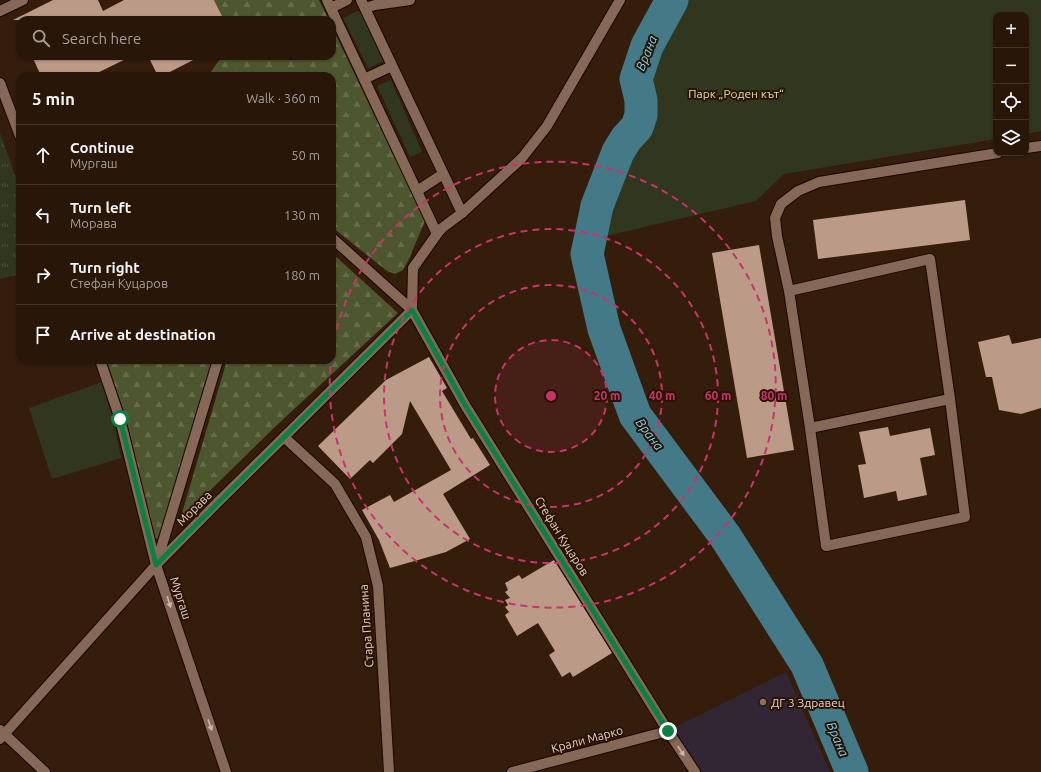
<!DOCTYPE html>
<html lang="en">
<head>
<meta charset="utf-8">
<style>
  :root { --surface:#281609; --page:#301f12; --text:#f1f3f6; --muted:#a59f9c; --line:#44352a }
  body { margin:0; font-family:Ubuntu,sans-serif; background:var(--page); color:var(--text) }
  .controls { position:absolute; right:12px; top:12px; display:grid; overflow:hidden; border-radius:8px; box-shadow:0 1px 3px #0004 }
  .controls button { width:36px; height:36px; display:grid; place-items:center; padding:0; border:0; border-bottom:1px solid var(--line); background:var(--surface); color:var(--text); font:20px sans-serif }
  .stop { position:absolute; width:12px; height:12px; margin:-9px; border:3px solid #0b8043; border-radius:50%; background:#fff }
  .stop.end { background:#0b8043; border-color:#fff; box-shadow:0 1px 4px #0008 }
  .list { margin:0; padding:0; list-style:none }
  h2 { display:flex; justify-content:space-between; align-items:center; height:52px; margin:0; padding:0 16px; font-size:17px }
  h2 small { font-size:13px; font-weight:400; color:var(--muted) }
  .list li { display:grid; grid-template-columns:26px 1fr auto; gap:12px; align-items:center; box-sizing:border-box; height:60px; padding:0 16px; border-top:1px solid var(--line) }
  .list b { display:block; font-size:15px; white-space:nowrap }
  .list p { margin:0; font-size:13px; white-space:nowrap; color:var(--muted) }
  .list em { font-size:13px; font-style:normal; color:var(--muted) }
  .icon { flex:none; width:22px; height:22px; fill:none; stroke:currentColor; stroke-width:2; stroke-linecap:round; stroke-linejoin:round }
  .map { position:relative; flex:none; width:1041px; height:772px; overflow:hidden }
  .search { position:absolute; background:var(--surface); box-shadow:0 1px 3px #0004; left:16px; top:16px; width:320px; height:44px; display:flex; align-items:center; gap:10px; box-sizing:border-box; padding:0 14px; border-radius:12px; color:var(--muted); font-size:15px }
  .panel { position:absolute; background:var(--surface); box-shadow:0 1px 3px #0004; left:16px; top:72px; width:320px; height:292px; border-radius:12px }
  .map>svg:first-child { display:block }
</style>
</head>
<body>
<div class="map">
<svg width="1041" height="772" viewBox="0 0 1041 772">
  <defs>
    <pattern id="grass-tufts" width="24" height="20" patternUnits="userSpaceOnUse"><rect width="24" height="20" fill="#31361f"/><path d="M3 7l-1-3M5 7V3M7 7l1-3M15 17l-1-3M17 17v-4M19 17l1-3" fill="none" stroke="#4f523e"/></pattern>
    <pattern id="forest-firs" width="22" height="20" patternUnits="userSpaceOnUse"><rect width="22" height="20" fill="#4d562e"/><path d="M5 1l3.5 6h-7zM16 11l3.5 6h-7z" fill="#666d4b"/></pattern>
  </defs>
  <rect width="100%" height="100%" fill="#351d0c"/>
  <path fill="#322634" d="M786,672L830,772H695L668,731Z"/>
  <path fill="url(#grass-tufts)" d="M0,133L20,190V274L0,279Z"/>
  <g fill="url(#forest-firs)">
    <path d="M214,0H319L329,20H224Z"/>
    <path d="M332,27L425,221L408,261L403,270L395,274L387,271L332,227V76H208L222,56H332Z"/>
    <path d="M332,253L398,313L278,424L180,520L227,360H332Z"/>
    <path d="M106,360H212L160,536L154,541L126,418Z"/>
  </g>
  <g fill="#31361f">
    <path d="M675,0H1041V131L1026,134V15H996V139L784,174L756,201L606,236L592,240L601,205L631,113L657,36Z"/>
    <path d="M360,10L384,61L368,68L343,18Z"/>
    <path d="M391,80L422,152L410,157L377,86Z"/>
    <path d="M102,382L114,423L121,458L52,479L29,408Z"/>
  </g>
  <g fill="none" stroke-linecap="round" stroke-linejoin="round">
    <path stroke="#447988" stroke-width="33" d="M672,0L647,46L636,79L641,100V115L637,127L626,139L618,152L597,206L587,254L604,329L635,415L725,536L807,665L852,772"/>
  </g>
  <g fill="#bb9b88">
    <path d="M53,0H98L103,11L124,0H214L224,20H13Z"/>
    <path d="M32,56H132L91,76H41Z"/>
    <path d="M148,56H201L162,76H158Z"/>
    <path d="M965,200L970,240L818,259L813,220Z"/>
    <path d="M759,245L794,450L747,458L712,253Z"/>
    <path d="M1009,335L1012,344L1041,338V408L1021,414L999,410L992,377H986L978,342Z"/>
    <path d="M429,357L447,388L442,391L471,439L473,438L490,465L443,494L470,539L446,552L390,568L379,540L362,510L390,495L394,502L451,470L410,401L402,434L373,463L370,460L350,479L318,446L386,380Z"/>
    <path d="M888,427L890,436L930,428L935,455L920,458L927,495L898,501L896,491L864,498L858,465L866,464L859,432Z"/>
    <path d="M554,560L612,653L573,677L570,672L562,677L549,655L555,651L538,623L517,636L505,615L509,612L505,607L508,605L505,600L510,598L505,592L508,590L505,583L519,575L522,579Z"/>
  </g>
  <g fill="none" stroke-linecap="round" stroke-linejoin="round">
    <defs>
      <g id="pedestrian">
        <path d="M327,0L437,234"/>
        <path d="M361,0L462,213"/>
        <path d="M331,8L347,0"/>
        <path d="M365,8L375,5L410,0"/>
        <path d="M364,79L392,66"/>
        <path d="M0,83L20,136"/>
        <path d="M417,191L443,174"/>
        <path d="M332,238L412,310"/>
        <path d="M100,360L120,419L156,565"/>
        <path d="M156,565L218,360"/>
      </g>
      <g id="minor">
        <path d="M0,11L23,0"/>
        <path d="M1026,148L1041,146"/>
        <path d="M789,291L930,259L950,399L965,517L826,546L810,428L789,291L777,236L775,218L781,204L798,191L819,182L998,153"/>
        <path d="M412,310L465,405L668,731L695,772"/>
        <path d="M412,310L413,268L437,234L442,228L462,213L522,158L547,126L620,0"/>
        <path d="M810,428L950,399"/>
        <path d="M284,437L335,484L366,537L378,586L389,772"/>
        <path d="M156,565L226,772"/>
        <path d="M0,730L45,772"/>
        <path d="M0,739L156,565L216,504L284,437L412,310"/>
        <path d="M512,772L668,731"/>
      </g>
    </defs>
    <use href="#pedestrian" stroke="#1b0600" stroke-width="12"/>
    <use href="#minor" stroke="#1b0600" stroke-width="12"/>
    <use href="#pedestrian" stroke="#856856" stroke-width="10"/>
    <use href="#minor" stroke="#856856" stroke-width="10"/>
  </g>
  <defs><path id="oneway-solid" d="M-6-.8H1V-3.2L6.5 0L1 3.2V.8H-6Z"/></defs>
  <g fill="#cbb7ab">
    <use href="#oneway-solid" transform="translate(169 602) rotate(72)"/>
    <use href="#oneway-solid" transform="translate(210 725) rotate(71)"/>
    <use href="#oneway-solid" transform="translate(681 751) rotate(57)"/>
  </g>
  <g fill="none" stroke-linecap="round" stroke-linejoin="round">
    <path stroke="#0b8043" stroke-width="5" d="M120,419L156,565C241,479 327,395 412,310L465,405L668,731"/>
  </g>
  <circle cx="551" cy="396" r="56" fill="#c7346b" fill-opacity=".12"/>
  <g fill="none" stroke="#c7346b" stroke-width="2" stroke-dasharray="7 5">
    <circle cx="551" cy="396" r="56"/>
    <circle cx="551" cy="396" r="111"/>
    <circle cx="551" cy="396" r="167"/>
    <path d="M332 353A223 223 0 1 1 331 361"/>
  </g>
  <circle fill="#8d6e63" stroke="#2a1304" stroke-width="1.5" cx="763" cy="702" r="4"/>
  <g text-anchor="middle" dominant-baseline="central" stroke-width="4" stroke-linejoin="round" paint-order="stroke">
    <g font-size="12" fill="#d2e39e" stroke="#2a1304">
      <text x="736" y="93">Парк „Роден кът“</text>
    </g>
    <g font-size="12" fill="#e2d1c7" stroke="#2a1304">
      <text transform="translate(194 508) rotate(-45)">Морава</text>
      <text transform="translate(562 536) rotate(58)">Стефан Куцаров</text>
      <text transform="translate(181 598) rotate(72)">Мургаш</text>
      <text transform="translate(366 626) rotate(-94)">Стара Планина</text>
      <text transform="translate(587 739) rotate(-15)">Крали Марко</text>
    </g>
    <g font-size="12" fill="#e2d1c7" stroke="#2a1304" text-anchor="start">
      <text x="771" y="702">ДГ 3 Здравец</text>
    </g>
    <g font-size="13" font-style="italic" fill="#7ad2ea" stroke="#2a1304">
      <text transform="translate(646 53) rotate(-68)">Врана</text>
      <text transform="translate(650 434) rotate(53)">Врана</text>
      <text transform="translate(838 739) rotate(67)">Врана</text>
    </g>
  </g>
  <circle cx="551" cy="396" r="6" fill="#c7346b" stroke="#2a1304" stroke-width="2"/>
  <g font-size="12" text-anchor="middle" font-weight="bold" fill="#c7346b" stroke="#2a1304" stroke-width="4" stroke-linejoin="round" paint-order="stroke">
    <text x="607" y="400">20 m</text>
    <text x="662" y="400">40 m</text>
    <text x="718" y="400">60 m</text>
    <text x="774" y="400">80 m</text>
  </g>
</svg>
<div class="controls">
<button>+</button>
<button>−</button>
<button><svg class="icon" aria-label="locate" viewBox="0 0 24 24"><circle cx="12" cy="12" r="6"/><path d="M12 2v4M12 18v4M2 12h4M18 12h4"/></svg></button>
<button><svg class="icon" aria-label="layers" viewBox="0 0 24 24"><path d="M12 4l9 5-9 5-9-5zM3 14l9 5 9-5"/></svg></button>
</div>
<div class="stop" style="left:120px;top:419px"></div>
<div class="stop end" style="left:668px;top:731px"></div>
<div class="search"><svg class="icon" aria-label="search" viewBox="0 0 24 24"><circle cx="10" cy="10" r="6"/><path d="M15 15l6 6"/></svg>Search here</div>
<section class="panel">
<h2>5 min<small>Walk · 360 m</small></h2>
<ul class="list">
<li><svg class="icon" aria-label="ahead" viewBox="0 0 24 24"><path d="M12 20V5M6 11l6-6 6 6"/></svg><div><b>Continue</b><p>Мургаш</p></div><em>50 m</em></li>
<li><svg class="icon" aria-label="left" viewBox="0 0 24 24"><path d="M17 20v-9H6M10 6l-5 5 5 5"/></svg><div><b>Turn left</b><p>Морава</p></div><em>130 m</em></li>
<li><svg class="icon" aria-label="right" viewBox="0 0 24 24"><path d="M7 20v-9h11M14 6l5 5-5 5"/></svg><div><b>Turn right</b><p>Стефан Куцаров</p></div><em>180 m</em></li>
<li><svg class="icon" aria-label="arrive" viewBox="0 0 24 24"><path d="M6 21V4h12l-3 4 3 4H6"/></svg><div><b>Arrive at destination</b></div></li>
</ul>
</section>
</div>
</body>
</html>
